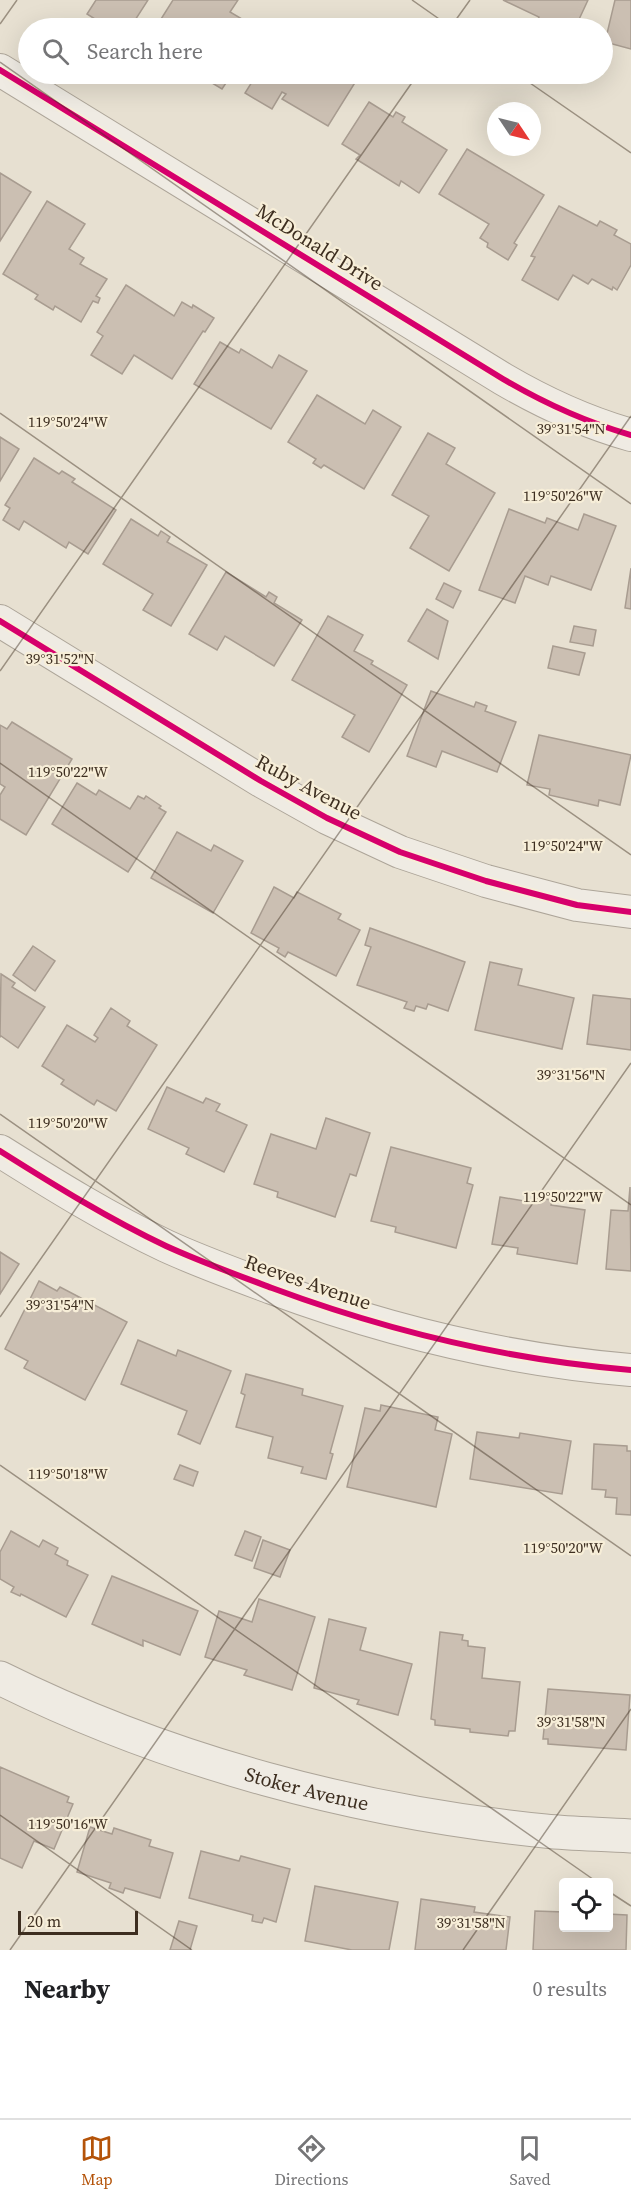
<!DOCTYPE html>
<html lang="en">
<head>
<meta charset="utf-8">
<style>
  :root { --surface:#fff; --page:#f2f2f2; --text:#202124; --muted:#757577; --line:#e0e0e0; --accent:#b45309 }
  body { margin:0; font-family:"Source Serif 4",serif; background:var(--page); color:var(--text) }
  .controls { position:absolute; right:18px; bottom:18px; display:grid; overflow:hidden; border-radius:6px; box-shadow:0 6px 24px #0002 }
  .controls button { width:54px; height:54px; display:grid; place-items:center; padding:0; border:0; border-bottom:2px solid var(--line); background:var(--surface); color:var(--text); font:30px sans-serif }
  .compass { position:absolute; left:487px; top:102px; width:54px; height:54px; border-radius:50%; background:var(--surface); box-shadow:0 6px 24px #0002; rotate:125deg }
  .scale { position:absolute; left:18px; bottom:15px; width:120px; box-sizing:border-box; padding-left:6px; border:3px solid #3d2e20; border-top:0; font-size:16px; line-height:21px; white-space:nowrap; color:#3d2e20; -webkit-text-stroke:4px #f7eed8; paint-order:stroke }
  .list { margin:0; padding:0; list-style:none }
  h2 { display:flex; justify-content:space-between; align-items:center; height:78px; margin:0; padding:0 24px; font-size:26px }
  h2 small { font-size:20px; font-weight:400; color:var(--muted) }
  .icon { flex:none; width:33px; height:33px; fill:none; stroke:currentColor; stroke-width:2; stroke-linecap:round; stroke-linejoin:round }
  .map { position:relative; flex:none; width:631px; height:1950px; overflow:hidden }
  .search { position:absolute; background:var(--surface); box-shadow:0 6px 24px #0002; left:18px; right:18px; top:18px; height:66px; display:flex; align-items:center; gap:15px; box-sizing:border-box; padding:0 21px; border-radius:33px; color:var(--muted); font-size:22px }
  .sheet { height:168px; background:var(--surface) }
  nav { display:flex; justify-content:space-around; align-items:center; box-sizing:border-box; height:84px; border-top:2px solid var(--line); background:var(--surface); font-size:16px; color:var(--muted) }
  nav a { display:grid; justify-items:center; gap:3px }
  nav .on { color:var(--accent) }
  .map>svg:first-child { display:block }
</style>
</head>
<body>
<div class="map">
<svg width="631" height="1950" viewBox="0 0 631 1950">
  <rect width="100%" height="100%" fill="#e7e0d1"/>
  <g fill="#cbbfb2" stroke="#a89c90" stroke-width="1.5">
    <path d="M96,0H148L130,28H109L87,14Z"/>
    <path d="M173,0H238L230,12L257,28H158L156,27Z"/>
    <path d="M503,0H588L575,28H534L539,17Z"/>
    <path d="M615,0H631V49L605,42Z"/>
    <path d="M197,74H232L222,89Z"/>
    <path d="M257,74H344L356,81L328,126L282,99L286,94L282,92L272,109L245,93Z"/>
    <path d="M369,102L393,117L396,112L405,117L402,122L447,150L419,193L401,181L399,186L356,159L360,155L342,144Z"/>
    <path d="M467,149L544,195L514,243L517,245L508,260L487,247L488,243L480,238L489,224L439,194Z"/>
    <path d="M0,173L31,192L0,241Z"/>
    <path d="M47,201L85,224L69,249L84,258L80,264L107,279L96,296L100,298L98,303L93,301L81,322L55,306L53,310L35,299L38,295L3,274Z"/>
    <path d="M559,206L597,226L600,221L617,230L614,235L631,244V265L617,290L613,287L612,290L592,279L588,284L573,275L558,300L522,280L535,257L531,256Z"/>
    <path d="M126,285L174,316L182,302L192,308L193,305L214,318L205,332L203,331L172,379L134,355L122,374L91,355L103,336L97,332Z"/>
    <path d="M220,342L239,353L241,349L272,368L279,355L307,371L271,429L194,384Z"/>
    <path d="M317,395L365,424L373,410L401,427L364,489L324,465L321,468L313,463L316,459L288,442Z"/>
    <path d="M428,433L455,448L446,464L495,493L449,571L410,548L429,516L392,495Z"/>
    <path d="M0,437L19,449L0,481Z"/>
    <path d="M34,458L59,474L62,471L75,479L72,482L116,510L88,554L69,542L66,548L24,521L19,530L3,520L10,508L5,505Z"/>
    <path d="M509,509L545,523L547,518L578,530L584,514L616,526L591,590L551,576L548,585L525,576L515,603L479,590Z"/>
    <path d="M131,519L158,536L161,531L170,537L167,542L207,565L171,626L143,610L153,594L103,564Z"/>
    <path d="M631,568V609L625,608Z"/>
    <path d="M226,572L266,597L269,592L277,597L274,603L302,620L274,666L225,636L217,650L189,634Z"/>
    <path d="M444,583L461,591L453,608L436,599Z"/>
    <path d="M427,609L448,621L438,659L408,641Z"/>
    <path d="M328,616L363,635L354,651L373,661L371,664L407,685L369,752L342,737L355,715L292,680Z"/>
    <path d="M574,626L596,630L593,646L570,642Z"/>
    <path d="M553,646L585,653L579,675L548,668Z"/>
    <path d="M431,691L474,707L476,702L487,706L485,711L516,722L497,772L442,751L436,767L407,756Z"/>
    <path d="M12,722L72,759L26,835L0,819V795L5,787L0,784V725L7,729Z"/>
    <path d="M539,735L631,755L620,805L599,800L598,806L549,795L550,789L527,785Z"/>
    <path d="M77,783L96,795L99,790L130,809L138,796L144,799L146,796L161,806L159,808L166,812L128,872L52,824Z"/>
    <path d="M177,832L211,851L214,845L243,861L213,913L151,878Z"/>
    <path d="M274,887L294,898L297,892L341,914L338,919L360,930L336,976L288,952L285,957L277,952L279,948L251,933Z"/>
    <path d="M370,928L465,962L448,1011L428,1004L426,1009L416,1006L414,1011L404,1008L407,1002L357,985L371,947L365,945Z"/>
    <path d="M33,946L55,961L35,991L13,975Z"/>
    <path d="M490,962L522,969L518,985L574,998L562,1049L475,1030Z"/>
    <path d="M1,974L15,983L12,987L45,1007L18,1048L1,1036L0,1037Z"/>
    <path d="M593,995L631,999V1050L587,1044Z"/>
    <path d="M111,1008L130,1021L127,1026L157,1045L116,1111L97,1100L94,1105L61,1084L64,1080L42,1066L67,1025L95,1042L98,1038L94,1035Z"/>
    <path d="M167,1087L203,1103L206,1098L220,1104L216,1111L247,1125L224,1172L186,1154L189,1148L148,1129Z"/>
    <path d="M326,1118L370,1133L356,1176L350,1174L335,1217L277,1197L278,1192L254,1184L271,1134L316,1149Z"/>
    <path d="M391,1147L471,1168L467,1183L473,1185L456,1248L395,1232L396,1227L371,1221Z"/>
    <path d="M630,1187L631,1271L606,1269L611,1210L628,1211Z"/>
    <path d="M500,1197L536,1203L537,1198L552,1200L551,1205L585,1210L577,1264L517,1254L518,1248L492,1244Z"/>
    <path d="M0,1252L19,1264L0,1294Z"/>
    <path d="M39,1281L57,1291L60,1287L127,1322L85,1400L24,1368L28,1361L5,1349Z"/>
    <path d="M138,1340L176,1356L178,1350L231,1371L200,1444L178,1434L187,1411L121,1384Z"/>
    <path d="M246,1374L303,1389L302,1395L343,1406L330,1453L333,1454L326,1479L301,1473L303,1467L268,1458L273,1437L236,1427L245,1395L241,1393Z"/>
    <path d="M381,1405L438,1417L435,1430L452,1434L436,1507L347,1487L365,1408L380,1411Z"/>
    <path d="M477,1432L519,1438L520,1433L571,1441L562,1494L470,1479Z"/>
    <path d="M594,1444L627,1446V1451H631V1515L616,1514L617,1498L605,1497L606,1490L592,1489Z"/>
    <path d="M180,1465L198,1472L193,1486L174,1479Z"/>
    <path d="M11,1531L39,1547L43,1540L58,1548L55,1554L68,1561L67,1565L88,1575L66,1617L21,1594L20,1596L11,1592L14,1587L0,1579V1552Z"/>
    <path d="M245,1531L261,1537L252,1561L235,1555Z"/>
    <path d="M263,1540L290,1550L280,1577L254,1568Z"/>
    <path d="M112,1576L198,1611L180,1655L143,1640V1646L92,1624Z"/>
    <path d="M259,1599L315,1617L292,1690L244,1675L247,1670L205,1657L219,1611L252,1622Z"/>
    <path d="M329,1619L366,1628L360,1650L412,1664L398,1715L357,1704L359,1700L314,1688Z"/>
    <path d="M440,1632L463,1635L462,1640L468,1641V1646L485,1648L482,1678L520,1682L515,1731H509L508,1736L470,1732V1729L435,1725V1720L431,1719Z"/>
    <path d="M548,1689L630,1695L626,1750L548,1744V1739H543Z"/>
    <path d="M0,1767L69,1797L67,1802L73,1804L54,1849L34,1841L22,1868L0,1858Z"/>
    <path d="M90,1827L112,1834L114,1828L151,1840L149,1846L173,1853L160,1898L125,1888L123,1893L109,1888L111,1883L77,1872Z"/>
    <path d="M201,1851L239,1861L241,1856L290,1869L276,1922L264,1918L262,1923L252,1921L253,1915L189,1898Z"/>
    <path d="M315,1886L398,1902L389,1950H352L305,1941Z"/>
    <path d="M421,1899L475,1907L474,1912L510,1917L506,1950H415Z"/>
    <path d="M535,1911L564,1912V1928H608V1914L627,1915L626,1950H533Z"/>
    <path d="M179,1921L197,1926L190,1950H170Z"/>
  </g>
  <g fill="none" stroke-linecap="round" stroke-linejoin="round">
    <defs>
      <g id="minor">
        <path d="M0,70L503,379C544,403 585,422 631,435"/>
        <path d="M0,621L261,781L327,818L400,852L486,881L577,905L631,912"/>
        <path d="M0,1151C54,1185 109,1219 166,1246C201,1262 237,1275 272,1288C388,1331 508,1360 631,1370"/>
      </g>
      <g id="tertiary">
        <path id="s1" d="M0,1678C169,1762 357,1812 545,1831C573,1834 602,1834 631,1836"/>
      </g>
    </defs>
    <use href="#minor" stroke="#ada599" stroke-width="34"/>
    <use href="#tertiary" stroke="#ada599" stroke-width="35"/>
    <use href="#minor" stroke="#efebe3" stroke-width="32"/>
    <use href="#tertiary" stroke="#efebe3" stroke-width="33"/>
    <defs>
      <g id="cycleway">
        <path d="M0,70L503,379C544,403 585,422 631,435"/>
        <path d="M0,621L261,781L327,818L400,852L486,881L577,905L631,912"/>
        <path d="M0,1151C54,1185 109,1219 166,1246C201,1262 237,1275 272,1288C388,1331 508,1360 631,1370"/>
      </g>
    </defs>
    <use href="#cycleway" stroke="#f7eed8" stroke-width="10"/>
    <use href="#cycleway" stroke="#d6006c" stroke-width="6"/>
  </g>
  <path fill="none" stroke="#3d2e20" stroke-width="1.5" stroke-opacity="0.45" d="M412,0L452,28M0,24L17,0M450,28L470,0M0,62L631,504M517,74L631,153M0,413L631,855M0,671L418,74M0,763L631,1205M0,1114L631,1556M0,1317L631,416M0,1465L597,1882M0,1815L192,1950M608,1891L631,1906M10,1950L631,1063M463,1950L631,1709"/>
  <g text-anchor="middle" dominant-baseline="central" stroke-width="4.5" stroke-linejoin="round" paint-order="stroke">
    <g font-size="20" fill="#3d2e20" stroke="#f7eed8">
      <text transform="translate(320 247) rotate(32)">McDonald Drive</text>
      <text transform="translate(309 787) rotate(28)">Ruby Avenue</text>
      <text transform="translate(308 1282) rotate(19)">Reeves Avenue</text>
      <text stroke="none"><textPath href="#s1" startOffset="327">Stoker Avenue</textPath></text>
    </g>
  </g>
  <g font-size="15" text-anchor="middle" fill="#3d2e20" stroke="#f7eed8" stroke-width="4.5" stroke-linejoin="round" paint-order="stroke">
    <text x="68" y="427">119°50'24"W</text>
    <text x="571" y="434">39°31'54"N</text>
    <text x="563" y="501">119°50'26"W</text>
    <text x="60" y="664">39°31'52"N</text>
    <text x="68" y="777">119°50'22"W</text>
    <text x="563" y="851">119°50'24"W</text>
    <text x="571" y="1080">39°31'56"N</text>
    <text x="68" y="1128">119°50'20"W</text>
    <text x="563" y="1202">119°50'22"W</text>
    <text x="60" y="1310">39°31'54"N</text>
    <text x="68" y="1479">119°50'18"W</text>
    <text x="563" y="1553">119°50'20"W</text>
    <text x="571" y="1727">39°31'58"N</text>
    <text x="68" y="1829">119°50'16"W</text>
    <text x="471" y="1928">39°31'58"N</text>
  </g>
</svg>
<div class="controls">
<button><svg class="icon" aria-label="locate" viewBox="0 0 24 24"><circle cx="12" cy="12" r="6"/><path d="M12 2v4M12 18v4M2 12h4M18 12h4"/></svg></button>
</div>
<svg class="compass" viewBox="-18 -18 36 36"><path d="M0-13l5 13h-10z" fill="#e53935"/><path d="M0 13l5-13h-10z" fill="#757577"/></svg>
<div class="scale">20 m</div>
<div class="search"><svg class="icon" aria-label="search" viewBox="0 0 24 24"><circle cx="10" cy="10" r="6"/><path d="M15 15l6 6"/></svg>Search here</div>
</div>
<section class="sheet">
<h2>Nearby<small>0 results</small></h2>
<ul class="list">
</ul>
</section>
<nav>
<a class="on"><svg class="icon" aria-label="map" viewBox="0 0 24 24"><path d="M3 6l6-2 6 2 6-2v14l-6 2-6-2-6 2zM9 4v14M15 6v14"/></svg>Map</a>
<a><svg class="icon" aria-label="directions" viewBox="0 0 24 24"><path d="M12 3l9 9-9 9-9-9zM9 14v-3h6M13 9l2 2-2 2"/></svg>Directions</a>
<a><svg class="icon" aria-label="saved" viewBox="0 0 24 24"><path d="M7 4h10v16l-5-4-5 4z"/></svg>Saved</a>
</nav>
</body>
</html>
